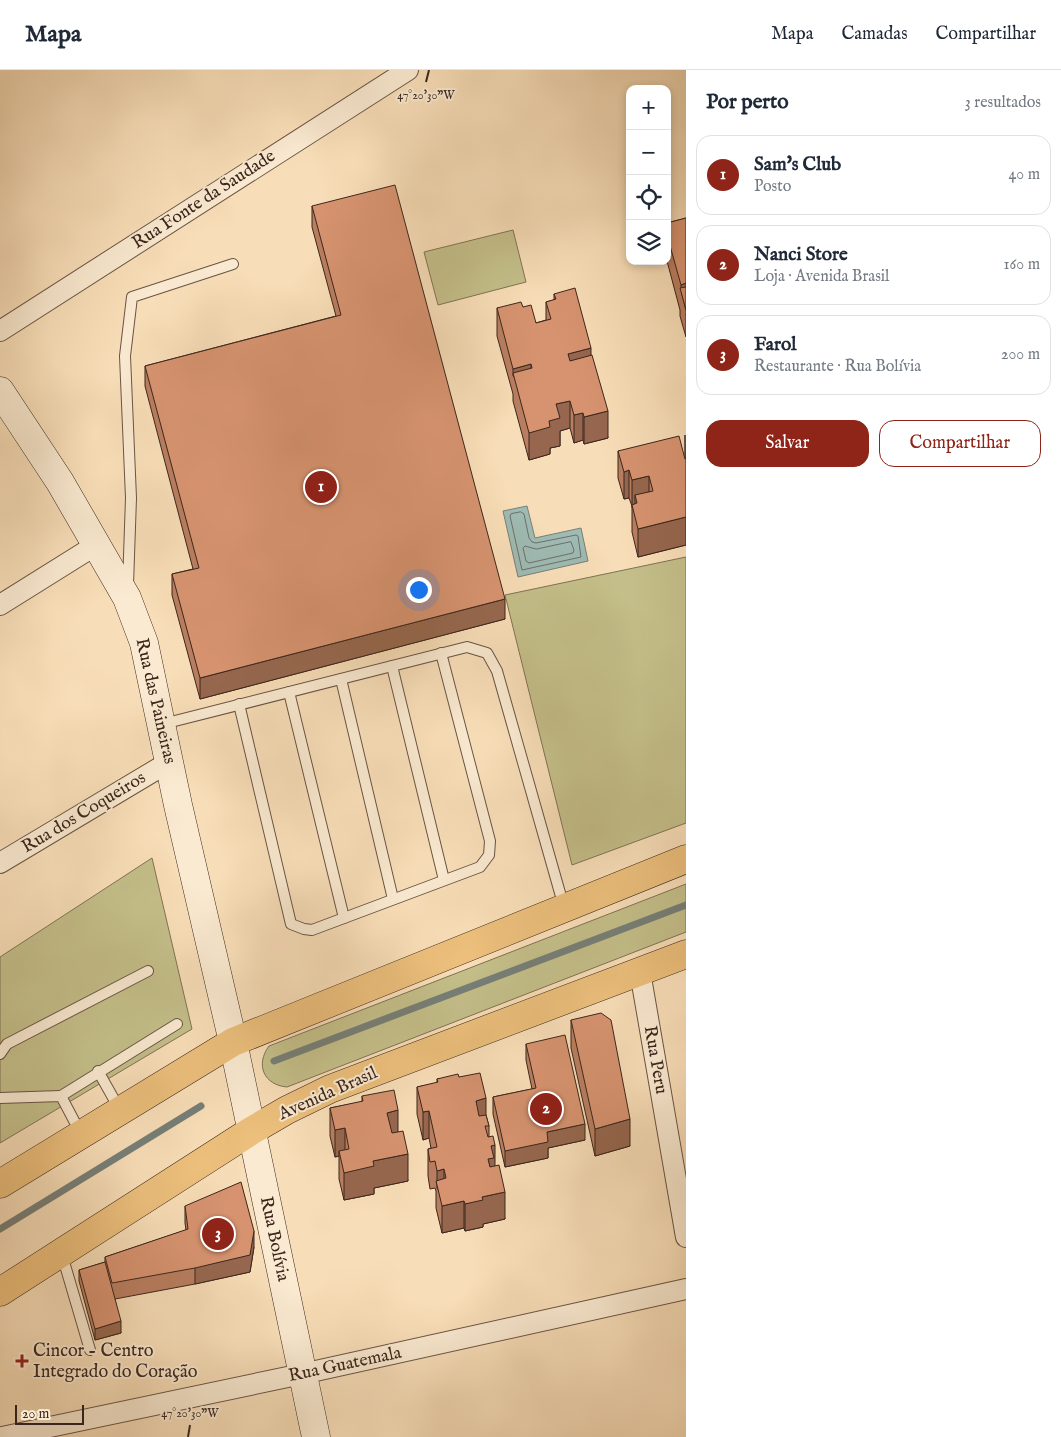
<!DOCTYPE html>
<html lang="pt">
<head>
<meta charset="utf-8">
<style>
  :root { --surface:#fff; --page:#f2f2f3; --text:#1f2937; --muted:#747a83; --line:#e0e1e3; --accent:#8f2418 }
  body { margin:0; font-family:"IM FELL English",serif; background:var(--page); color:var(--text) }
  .controls { position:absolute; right:15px; top:15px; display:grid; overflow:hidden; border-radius:10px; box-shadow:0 2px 8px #0003 }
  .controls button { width:45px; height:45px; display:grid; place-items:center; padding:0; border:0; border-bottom:1px solid var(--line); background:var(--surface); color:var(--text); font:25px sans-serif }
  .scale { position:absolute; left:15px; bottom:12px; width:69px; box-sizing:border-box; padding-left:5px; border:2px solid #3b261d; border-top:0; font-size:14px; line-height:18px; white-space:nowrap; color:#3b261d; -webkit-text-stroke:4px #faead1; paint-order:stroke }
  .you { position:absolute; left:418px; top:519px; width:18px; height:18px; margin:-12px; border:4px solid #fff; border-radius:50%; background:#1a73e8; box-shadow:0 0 0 8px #1a73e833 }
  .badge { display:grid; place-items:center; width:32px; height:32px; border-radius:50%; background:var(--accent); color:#fff; font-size:16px; font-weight:700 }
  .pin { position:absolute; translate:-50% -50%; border:2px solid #fff; box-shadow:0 1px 5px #0006 }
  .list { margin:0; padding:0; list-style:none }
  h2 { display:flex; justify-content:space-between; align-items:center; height:65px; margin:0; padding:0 20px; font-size:21px }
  h2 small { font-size:16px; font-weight:400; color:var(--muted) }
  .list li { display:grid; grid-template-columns:32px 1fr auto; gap:15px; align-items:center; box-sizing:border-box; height:80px; margin:0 10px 10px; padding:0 10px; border:1px solid var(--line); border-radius:15px }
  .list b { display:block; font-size:19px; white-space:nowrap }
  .list p { margin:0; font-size:16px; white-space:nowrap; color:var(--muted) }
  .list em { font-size:16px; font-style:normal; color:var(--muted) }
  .actions { display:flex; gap:10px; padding:15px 20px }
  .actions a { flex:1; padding:11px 0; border:1px solid var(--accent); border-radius:15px; text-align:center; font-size:18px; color:var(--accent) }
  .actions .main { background:var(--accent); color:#fff }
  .icon { flex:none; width:28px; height:28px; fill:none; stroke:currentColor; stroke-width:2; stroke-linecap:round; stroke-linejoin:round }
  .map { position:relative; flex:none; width:686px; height:1367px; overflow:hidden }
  header { display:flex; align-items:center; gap:30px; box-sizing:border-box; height:70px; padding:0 25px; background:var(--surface); border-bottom:1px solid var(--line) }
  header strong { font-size:24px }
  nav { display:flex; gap:28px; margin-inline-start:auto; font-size:18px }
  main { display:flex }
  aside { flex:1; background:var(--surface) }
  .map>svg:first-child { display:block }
</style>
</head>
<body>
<header>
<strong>Mapa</strong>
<nav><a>Mapa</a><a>Camadas</a><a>Compartilhar</a></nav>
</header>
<main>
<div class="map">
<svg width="686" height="1367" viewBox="0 0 686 1367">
  <rect width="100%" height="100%" fill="#f8deb8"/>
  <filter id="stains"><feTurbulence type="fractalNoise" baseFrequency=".004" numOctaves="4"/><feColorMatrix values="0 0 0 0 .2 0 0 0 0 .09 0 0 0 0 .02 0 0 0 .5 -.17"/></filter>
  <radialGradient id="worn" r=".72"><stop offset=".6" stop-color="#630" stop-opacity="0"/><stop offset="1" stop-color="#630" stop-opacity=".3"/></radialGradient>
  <g fill="#c4bf8a" stroke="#807254">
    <path d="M513,160L526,212L438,235L424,182Z"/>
    <path d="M686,487V753L572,795L505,525Z"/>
    <path d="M152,788L192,959L0,1073V887Z"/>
    <path d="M686,814V862L287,1017C264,1015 255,995 269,976Z"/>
  </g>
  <path fill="#9ebbb4" stroke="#767f78" d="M527,436L535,468L581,458L588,491L518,507L503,441Z"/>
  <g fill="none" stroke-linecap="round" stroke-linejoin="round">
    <g stroke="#6c7068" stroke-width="1">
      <path d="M521,442L524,444L529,468L532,472L536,473L576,465L578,466L581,487L522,500L510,446L511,444Z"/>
      <path d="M571,472L574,480L573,483L529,493L526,491L523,478L525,476L536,479Z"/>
    </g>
    <g stroke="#767f78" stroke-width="7">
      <path d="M274,991L686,835"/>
      <path d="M0,1159L201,1036"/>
    </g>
    <defs>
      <g id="service">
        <path d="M128,515L131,428L125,286L132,227L233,194"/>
        <path d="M392,596L444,810"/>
        <path d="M341,609L393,829"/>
        <path d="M289,622L344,848"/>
        <path d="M239,634L291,854L304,859L312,860L480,797L489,785L490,771L441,583"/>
        <path d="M163,654L467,577L487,583L497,601L564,837"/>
        <path d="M0,984L7,974L148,901"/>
        <path d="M98,1001L120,1040"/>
        <path d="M61,1026L177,954"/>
        <path d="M0,1028L61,1026L81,1064"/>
        <path d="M62,1185L90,1280"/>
      </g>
      <g id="minor">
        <path d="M0,261L408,0"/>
        <path d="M0,535L96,475"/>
        <path d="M0,793L169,692"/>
        <path d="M640,902L686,1167"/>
        <path d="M2,1367L302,1304L686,1219"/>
      </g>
      <path id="secondary" d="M0,321L60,412L127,528L144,573L178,735L233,972L316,1367"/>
      <g id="primary">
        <path d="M0,1114L233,972L686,789"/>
        <path d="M0,1222L251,1061L287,1040L330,1019L686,884"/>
      </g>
    </defs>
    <use href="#service" stroke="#6a5444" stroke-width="12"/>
    <use href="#minor" stroke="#6a5444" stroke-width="22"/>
    <use href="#secondary" stroke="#3b261d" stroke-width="29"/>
    <use href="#primary" stroke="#3b261d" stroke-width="29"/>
    <use href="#service" stroke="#faead1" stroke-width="10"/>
    <use href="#minor" stroke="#faead1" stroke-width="20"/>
    <use href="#secondary" stroke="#faead1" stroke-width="28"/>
    <use href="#primary" stroke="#ecbf7c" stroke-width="28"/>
  </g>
  <g fill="#b97e60" stroke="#3b261d">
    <path d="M312,136L505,549L200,629L172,525V504L193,499L145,316V296L336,246L312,157Z"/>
    <path d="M686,148V267L680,246V240L667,191V153Z"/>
    <path d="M554,224L591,285L608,368L584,374L583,370L574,373L570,358L560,361V376L550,378V384L529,390L513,331V324L497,266V238L523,237L536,253L546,250V232L554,230Z"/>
    <path d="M685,365L686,475L638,487L632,462V436L629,428L624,429L618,408V381L685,389Z"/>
    <path d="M571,950L630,1076L595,1086L571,978Z"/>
    <path d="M526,974L585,1070L548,1078V1088L505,1097L493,1044V1027L532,1019L526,990Z"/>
    <path d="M459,1007L486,1045L489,1056V1067L505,1149L483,1154V1157L465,1161L464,1158L442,1163L436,1138V1121L435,1118L430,1119L428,1106V1079L431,1078L429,1068L423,1070L417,1044V1017L437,1013V1009Z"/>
    <path d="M362,1026L398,1062L408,1111L374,1118V1124L344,1130L339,1109V1086L335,1087L330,1066V1038L362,1032Z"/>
    <path d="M185,1136L254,1177L250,1202L195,1214L115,1229L121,1263L95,1270L79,1211V1200L105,1192V1187L186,1160L185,1153Z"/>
  </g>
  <g fill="#96674e" stroke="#3b261d">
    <path d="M686,213V240L681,220V215Z"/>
    <path d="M591,278V305L568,312V284Z"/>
    <path d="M531,294V322L513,306V299Z"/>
    <path d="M570,331V358L560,361V376L550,378V384L529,390V363L549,351L556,334Z"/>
    <path d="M608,341V368L584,374V347Z"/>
    <path d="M583,343V370L574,373V345Z"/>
    <path d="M629,400V428L624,429V402Z"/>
    <path d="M649,406V433L635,425V437L632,438V410Z"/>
    <path d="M686,447V475L638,487V459Z"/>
    <path d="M505,529V549L200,629V608Z"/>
    <path d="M486,1028V1056L476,1058V1031Z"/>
    <path d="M398,1040V1068L387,1070V1043Z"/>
    <path d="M429,1041V1068L423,1070V1042Z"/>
    <path d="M630,1049V1076L595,1086V1059Z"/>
    <path d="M585,1054V1070L548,1078V1088L505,1097V1081L547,1062Z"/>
    <path d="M345,1058V1085L339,1081V1086L335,1087V1060Z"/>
    <path d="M495,1075V1103L494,1115L488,1089L491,1076Z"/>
    <path d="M408,1084V1111L374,1118V1124L344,1130V1103L373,1091Z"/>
    <path d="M444,1099V1127L437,1118V1101Z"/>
    <path d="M505,1122V1149L483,1154V1157L465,1161V1134L482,1127Z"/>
    <path d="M464,1131V1158L442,1163V1136Z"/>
    <path d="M254,1161V1177L250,1202L195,1214V1198Z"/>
    <path d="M121,1251V1263L95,1270V1259Z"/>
  </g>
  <g fill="#d79370" stroke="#3b261d">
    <path d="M395,115L505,529L200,608L172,504L199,498L145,296L341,245L312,136Z"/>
    <path d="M686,148V213L681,215L667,165V153Z"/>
    <path d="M686,217V240L680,218Z"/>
    <path d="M575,218L591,278L568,284L570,291L592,285L608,341L584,347L583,343L574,345L570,331L556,334L560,348L549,351L550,357L529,363L513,303L532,298L531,294L513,299L497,238L521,232L523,237L531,235L536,253L551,249L546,232L556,229L554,224Z"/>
    <path d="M679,366L685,389H686V447L638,459L632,435L637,433L635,425L653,421L649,406L632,410L629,400L624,402L618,381Z"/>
    <path d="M601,943L611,950L630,1049L595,1059L571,950Z"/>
    <path d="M565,965L585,1054L547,1062L548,1072L505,1081L493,1027L536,1018L526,974Z"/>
    <path d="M480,1003L486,1028L476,1031L479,1046L486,1045L489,1056H485L488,1067L493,1066L495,1075L491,1076L494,1088L488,1089L490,1097L499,1095L505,1122L482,1127L483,1130L465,1134L464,1131L442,1136L436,1111L446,1108L444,1099L437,1101L435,1091L430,1092L428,1079L437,1077L429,1041L423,1042L417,1017L438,1012L437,1009L458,1004L459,1007Z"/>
    <path d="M394,1020L398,1040L387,1043L392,1063L403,1061L408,1084L373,1091L374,1096L344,1103L339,1081L349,1079L345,1058L335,1060L330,1038L363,1031L362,1026Z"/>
    <path d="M241,1112L254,1161L250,1185L195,1198L112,1213L105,1187L188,1159L185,1136Z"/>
    <path d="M105,1192L121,1251L95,1259L79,1200Z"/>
  </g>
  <path fill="none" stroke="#3b261d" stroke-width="2" d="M426,12L429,0M188,1367L190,1355"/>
  <path fill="#8f2418" stroke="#faead1" stroke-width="2" d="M19.5 1283.5h5v5h5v5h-5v5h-5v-5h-5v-5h5z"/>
  <g text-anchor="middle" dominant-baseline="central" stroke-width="4" stroke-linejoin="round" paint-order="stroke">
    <g font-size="18" fill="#3b261d" stroke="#faead1">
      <text transform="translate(204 130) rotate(-33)">Rua Fonte da Saudade</text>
      <text transform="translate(155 631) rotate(77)">Rua das Paineiras</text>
      <text transform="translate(84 743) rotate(-31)">Rua dos Coqueiros</text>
      <text transform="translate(655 990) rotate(80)">Rua Peru</text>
      <text transform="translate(328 1024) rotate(-24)">Avenida Brasil</text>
      <text transform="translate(274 1169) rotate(78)">Rua Bolívia</text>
      <text transform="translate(345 1295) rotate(-12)">Rua Guatemala</text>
    </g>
    <g font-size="18" fill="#3b261d" stroke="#faead1" text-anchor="start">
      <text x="33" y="1281">Cincor - Centro<tspan x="33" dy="21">Integrado do Coração</tspan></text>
    </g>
  </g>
  <g font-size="12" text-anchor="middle" fill="#3b261d" stroke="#faead1" stroke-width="4" stroke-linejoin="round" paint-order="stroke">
    <text x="426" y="29">47°20'30"W</text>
    <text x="190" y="1347">47°20'30"W</text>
  </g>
  <rect width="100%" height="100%" filter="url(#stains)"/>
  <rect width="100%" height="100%" fill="url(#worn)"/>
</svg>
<div class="controls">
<button>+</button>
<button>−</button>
<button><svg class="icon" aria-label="locate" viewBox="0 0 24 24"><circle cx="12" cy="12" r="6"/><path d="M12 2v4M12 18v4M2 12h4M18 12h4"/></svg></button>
<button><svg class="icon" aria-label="layers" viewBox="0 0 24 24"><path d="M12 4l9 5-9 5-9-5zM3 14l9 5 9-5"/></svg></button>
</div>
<div class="scale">20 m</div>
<div class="you"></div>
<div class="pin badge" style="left:321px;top:417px">1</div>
<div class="pin badge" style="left:546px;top:1039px">2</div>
<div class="pin badge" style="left:218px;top:1164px">3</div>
</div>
<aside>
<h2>Por perto<small>3 resultados</small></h2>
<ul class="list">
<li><span class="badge">1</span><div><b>Sam's Club</b><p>Posto</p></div><em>40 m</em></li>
<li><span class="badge">2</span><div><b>Nanci Store</b><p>Loja · Avenida Brasil</p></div><em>160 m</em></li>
<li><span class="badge">3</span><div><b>Farol</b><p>Restaurante · Rua Bolívia</p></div><em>200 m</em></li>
</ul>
<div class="actions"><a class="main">Salvar</a><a>Compartilhar</a></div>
</aside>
</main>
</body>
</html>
